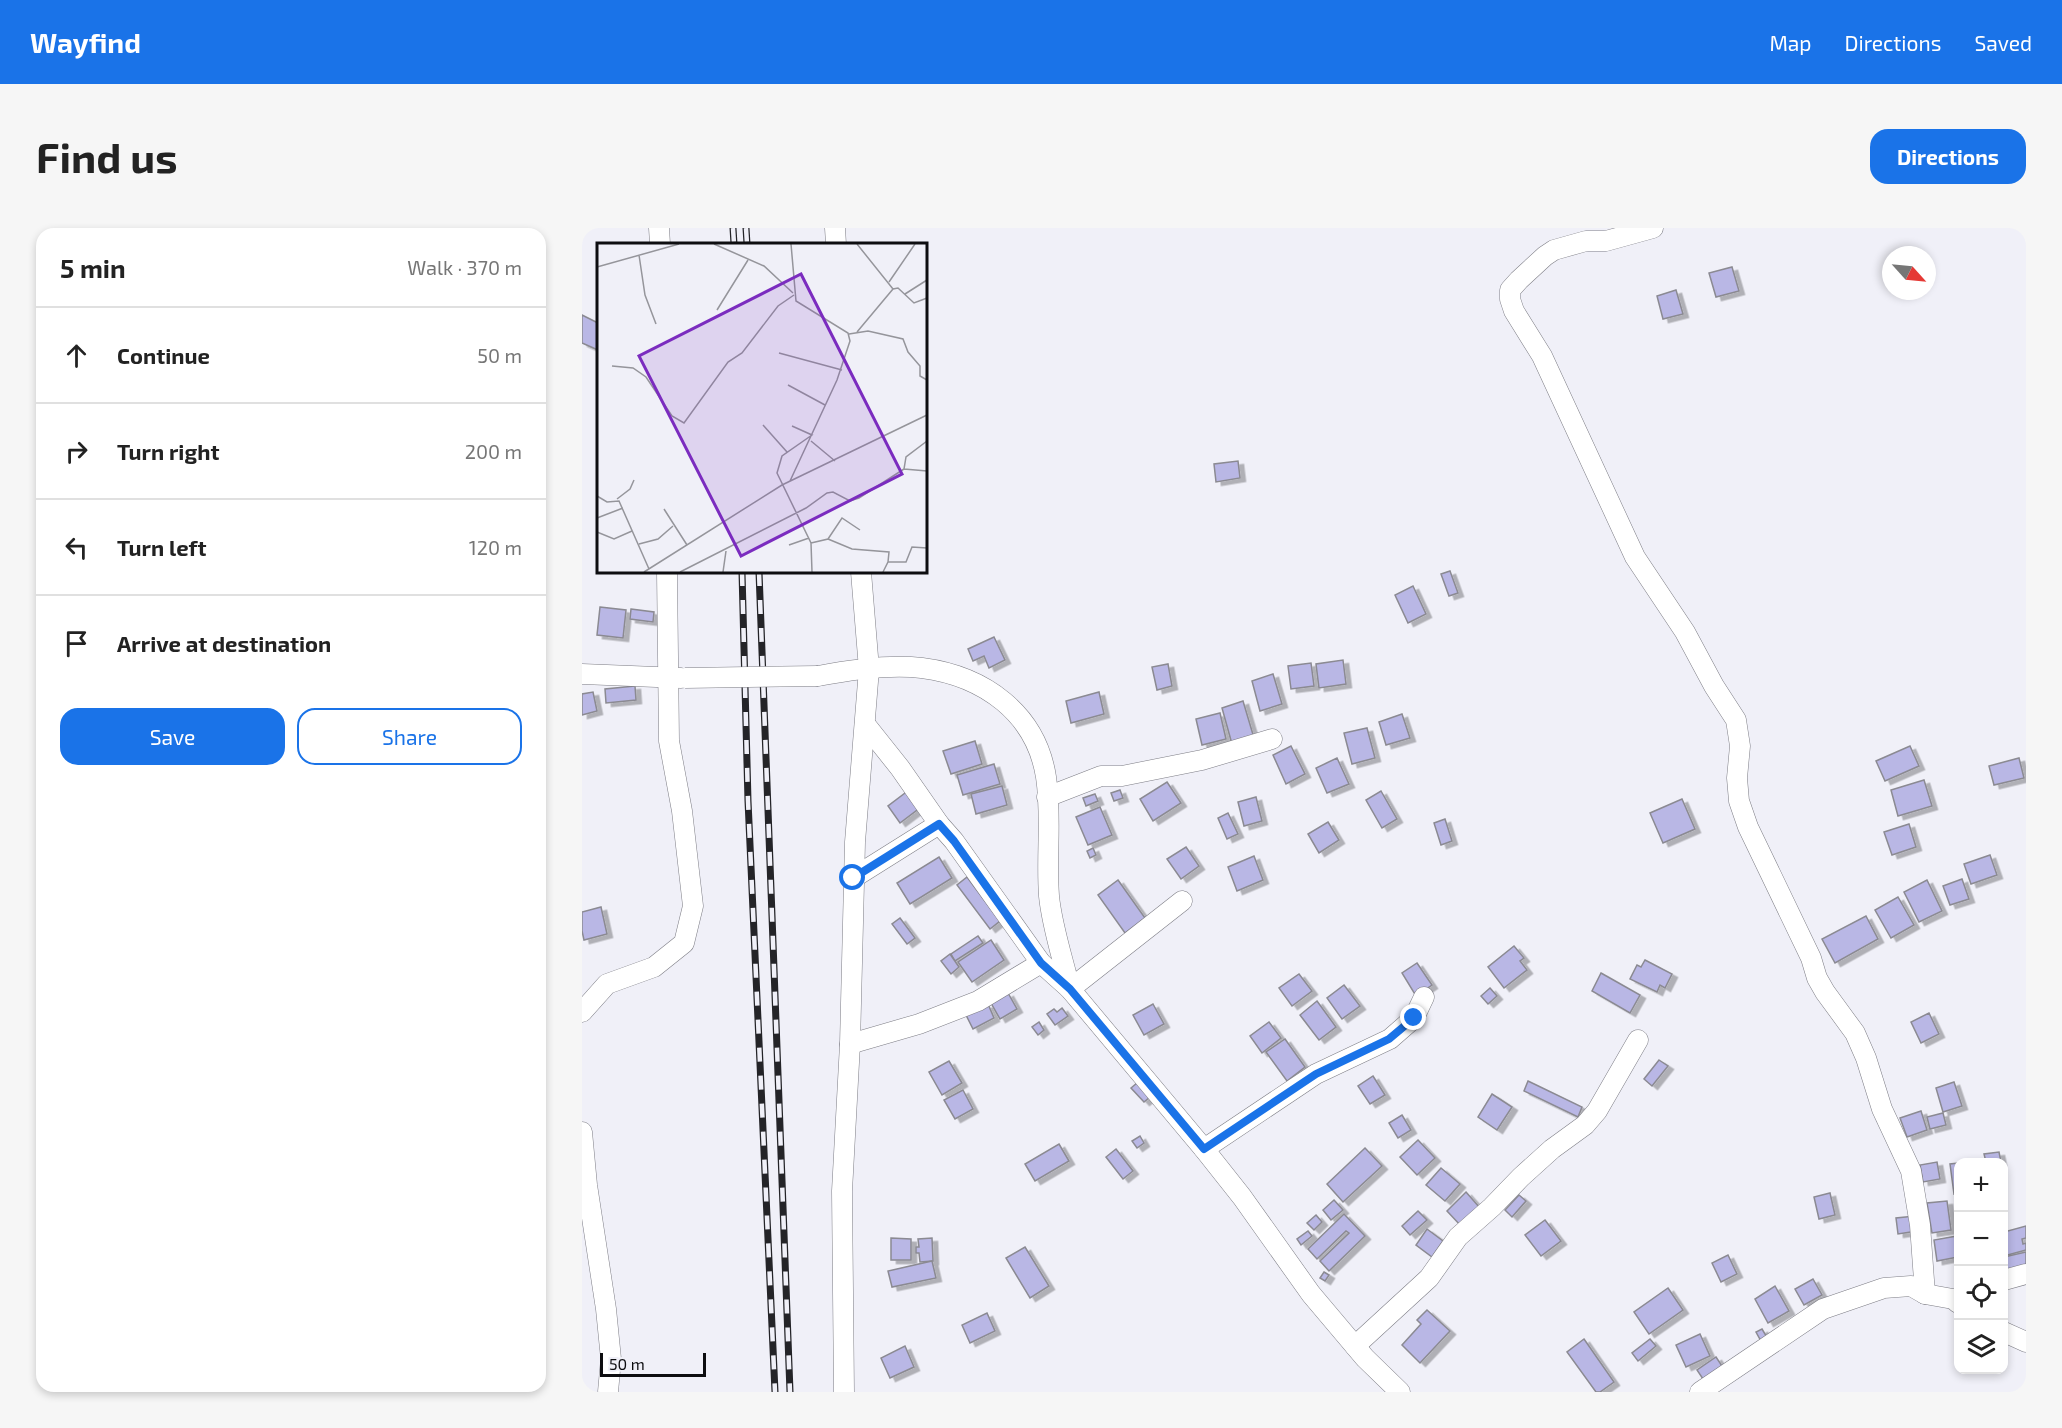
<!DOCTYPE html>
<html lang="en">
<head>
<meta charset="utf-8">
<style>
  :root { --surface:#fff; --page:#f6f6f6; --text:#222; --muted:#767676; --line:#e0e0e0; --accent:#1a73e8 }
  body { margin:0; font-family:"Exo 2",sans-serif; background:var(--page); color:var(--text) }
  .controls { position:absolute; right:18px; bottom:18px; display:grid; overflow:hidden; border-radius:12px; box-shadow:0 3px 9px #0003 }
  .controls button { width:54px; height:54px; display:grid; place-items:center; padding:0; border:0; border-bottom:2px solid var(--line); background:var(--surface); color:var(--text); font:30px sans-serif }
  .compass { position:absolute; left:1300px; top:18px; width:54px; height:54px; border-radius:50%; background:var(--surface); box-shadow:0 3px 9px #0003; rotate:117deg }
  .scale { position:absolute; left:18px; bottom:15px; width:106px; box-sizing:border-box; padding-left:6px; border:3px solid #0d0d10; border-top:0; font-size:16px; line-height:21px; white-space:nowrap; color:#0d0d10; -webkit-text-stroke:4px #f0f0f8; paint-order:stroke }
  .stop { position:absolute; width:18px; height:18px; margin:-14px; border:4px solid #1a73e8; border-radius:50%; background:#fff }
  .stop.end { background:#1a73e8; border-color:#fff; box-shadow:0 2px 6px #0008 }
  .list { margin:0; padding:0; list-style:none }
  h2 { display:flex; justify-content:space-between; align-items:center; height:78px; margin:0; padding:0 24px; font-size:26px }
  h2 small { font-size:20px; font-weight:400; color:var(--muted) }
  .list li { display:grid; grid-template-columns:39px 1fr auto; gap:18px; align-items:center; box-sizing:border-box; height:96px; padding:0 24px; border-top:2px solid var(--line) }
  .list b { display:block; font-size:22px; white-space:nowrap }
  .list em { font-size:20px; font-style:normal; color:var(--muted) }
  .actions { display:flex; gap:12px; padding:18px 24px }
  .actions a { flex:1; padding:14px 0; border:2px solid var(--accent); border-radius:18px; text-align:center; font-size:21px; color:var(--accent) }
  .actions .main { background:var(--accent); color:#fff }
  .icon { flex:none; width:33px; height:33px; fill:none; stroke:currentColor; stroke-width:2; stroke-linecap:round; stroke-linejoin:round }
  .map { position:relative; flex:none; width:1444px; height:1164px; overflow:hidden; border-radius:18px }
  header { display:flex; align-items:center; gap:36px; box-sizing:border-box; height:84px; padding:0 30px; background:var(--accent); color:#fff }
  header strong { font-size:28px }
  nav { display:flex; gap:33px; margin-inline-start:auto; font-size:21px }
  .intro { display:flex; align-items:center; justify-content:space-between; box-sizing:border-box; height:144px; padding:0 36px }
  h1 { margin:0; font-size:42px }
  .button { padding:15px 27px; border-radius:18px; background:var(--accent); color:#fff; font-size:21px; font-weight:700 }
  main { display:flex; gap:36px; padding:0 36px }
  aside { flex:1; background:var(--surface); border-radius:18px; box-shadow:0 3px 9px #0003 }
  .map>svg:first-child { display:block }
</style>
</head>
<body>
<header>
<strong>Wayfind</strong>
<nav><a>Map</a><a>Directions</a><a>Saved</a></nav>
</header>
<div class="intro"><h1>Find us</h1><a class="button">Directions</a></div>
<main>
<aside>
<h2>5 min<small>Walk · 370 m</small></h2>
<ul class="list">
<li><svg class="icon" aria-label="ahead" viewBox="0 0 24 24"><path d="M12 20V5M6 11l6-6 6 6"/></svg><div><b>Continue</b></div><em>50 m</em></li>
<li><svg class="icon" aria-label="right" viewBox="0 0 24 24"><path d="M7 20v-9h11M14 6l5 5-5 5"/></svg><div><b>Turn right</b></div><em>200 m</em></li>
<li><svg class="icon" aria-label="left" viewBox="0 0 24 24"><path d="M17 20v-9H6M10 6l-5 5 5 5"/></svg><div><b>Turn left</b></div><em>120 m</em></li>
<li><svg class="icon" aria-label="arrive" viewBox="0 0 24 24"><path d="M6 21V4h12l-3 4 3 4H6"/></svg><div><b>Arrive at destination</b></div></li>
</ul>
<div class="actions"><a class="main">Save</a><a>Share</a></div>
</aside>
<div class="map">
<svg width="1444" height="1164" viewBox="0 0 1444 1164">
  <defs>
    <filter id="shadow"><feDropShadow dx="5.5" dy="3.5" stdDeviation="0" flood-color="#0004"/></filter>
  </defs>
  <rect width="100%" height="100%" fill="#f0f0f8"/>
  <g fill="#b9b7e5" stroke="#8b8a92" stroke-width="1.5" filter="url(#shadow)">
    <path d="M1150,39L1157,63L1134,69L1127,45Z"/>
    <path d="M1094,62L1101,86L1081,91L1075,68Z"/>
    <path d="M0,87L16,95V122L0,115Z"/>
    <path d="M656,233L658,250L634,254L632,236Z"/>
    <path d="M868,343L876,365L867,368L859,346Z"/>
    <path d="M831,358L844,386L826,395L813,367Z"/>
    <path d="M18,379L44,382L41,410L15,407Z"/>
    <path d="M49,381L72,384L71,394L48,391Z"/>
    <path d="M412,409L423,432L407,440L402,428L391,433L386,421Z"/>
    <path d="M761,432L764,456L737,460L734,436Z"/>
    <path d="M729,435L732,458L709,461L706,438Z"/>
    <path d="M586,436L590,458L575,462L570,439Z"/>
    <path d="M691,446L700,476L678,483L670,453Z"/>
    <path d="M53,458L54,472L24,475L23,461Z"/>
    <path d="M11,464L15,483L0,487V466Z"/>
    <path d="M517,464L522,486L489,495L484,473Z"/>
    <path d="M661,473L672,510L650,516L640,480Z"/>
    <path d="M638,485L644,511L620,517L614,491Z"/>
    <path d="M820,486L828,510L804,517L797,494Z"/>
    <path d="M785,500L793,530L770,536L762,505Z"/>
    <path d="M393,513L400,536L369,546L361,523Z"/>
    <path d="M709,518L723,546L704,556L691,527Z"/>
    <path d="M1328,518L1337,538L1303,553L1294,533Z"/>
    <path d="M755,530L767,556L745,565L734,540Z"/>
    <path d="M1437,530L1442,550L1412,557L1407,538Z"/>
    <path d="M412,536L418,556L381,567L375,547Z"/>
    <path d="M1342,552L1350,578L1316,588L1309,562Z"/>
    <path d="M585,554L599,575L571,593L558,571Z"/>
    <path d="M420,558L425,577L394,586L389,566Z"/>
    <path d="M327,562L339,579L318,595L306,578Z"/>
    <path d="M538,562L541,570L532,573L529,565Z"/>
    <path d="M799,563L815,591L800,600L784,572Z"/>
    <path d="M513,566L516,573L504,578L501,570Z"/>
    <path d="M674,569L680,593L662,598L656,574Z"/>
    <path d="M1100,571L1113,601L1081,615L1068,585Z"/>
    <path d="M518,579L530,607L506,617L494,589Z"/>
    <path d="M646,585L656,606L645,611L636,590Z"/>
    <path d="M863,591L870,613L859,617L852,595Z"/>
    <path d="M746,594L757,612L737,625L726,606Z"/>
    <path d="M1327,596L1334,619L1310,627L1302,604Z"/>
    <path d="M604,619L617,638L599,651L585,631Z"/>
    <path d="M511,620L514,627L508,630L505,623Z"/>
    <path d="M1408,627L1415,647L1389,656L1382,636Z"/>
    <path d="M672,628L681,652L655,663L646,639Z"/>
    <path d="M357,629L370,650L328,676L315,655Z"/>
    <path d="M385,649L418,693L408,701L375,657Z"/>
    <path d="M1380,651L1387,671L1368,677L1361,658Z"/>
    <path d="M536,652L563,690L543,705L516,667Z"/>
    <path d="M1345,652L1360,683L1337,694L1322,664Z"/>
    <path d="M1316,669L1332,697L1309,710L1293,682Z"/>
    <path d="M19,679L25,706L2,712L0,703V684Z"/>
    <path d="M1284,688L1296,711L1253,735L1240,711Z"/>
    <path d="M318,690L333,710L325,716L310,696Z"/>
    <path d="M396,708L401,715L373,733L369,726Z"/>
    <path d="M409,712L422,732L390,754L376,734Z"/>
    <path d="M932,718L942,730L938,733L945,742L922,760L906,739Z"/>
    <path d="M368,726L377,739L369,746L359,733Z"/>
    <path d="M1063,732L1090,746L1083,760L1078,757L1075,764L1048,751L1055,737L1059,739Z"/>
    <path d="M835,735L850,757L834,768L820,745Z"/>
    <path d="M1019,745L1058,767L1048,785L1010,763Z"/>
    <path d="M717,746L730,763L710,778L697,760Z"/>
    <path d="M762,757L778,778L760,791L745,770Z"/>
    <path d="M908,760L915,768L906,776L899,768Z"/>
    <path d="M426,765L435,781L418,791L409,775Z"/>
    <path d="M735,773L754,799L737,812L718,787Z"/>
    <path d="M406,776L412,790L391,801L384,787Z"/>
    <path d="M571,776L582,796L562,807L551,787Z"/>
    <path d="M480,780L486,788L473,797L465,786L472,781L475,784Z"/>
    <path d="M1347,785L1357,806L1339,815L1329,794Z"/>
    <path d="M457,794L462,802L456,807L450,799Z"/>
    <path d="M687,794L699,810L680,825L668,808Z"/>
    <path d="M703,811L723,839L705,853L684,824Z"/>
    <path d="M1077,832L1086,838L1070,858L1062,851Z"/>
    <path d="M367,833L380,855L360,867L347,844Z"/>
    <path d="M791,848L803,867L788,876L776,858Z"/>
    <path d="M946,853L1000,879L996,889L942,863Z"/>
    <path d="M1372,854L1380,878L1361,884L1354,860Z"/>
    <path d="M555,855L568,869L562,874L549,860Z"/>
    <path d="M381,862L391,881L373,891L362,872Z"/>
    <path d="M910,866L930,879L915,902L896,889Z"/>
    <path d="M1339,883L1345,902L1325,909L1318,890Z"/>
    <path d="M1361,885L1364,897L1348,901L1345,889Z"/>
    <path d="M820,887L829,902L816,910L807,895Z"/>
    <path d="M558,908L562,915L555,920L550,913Z"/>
    <path d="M836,912L853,930L835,947L818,929Z"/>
    <path d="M477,916L487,933L453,953L443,936Z"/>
    <path d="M783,920L800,938L761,974L745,956Z"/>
    <path d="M534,921L551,943L541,951L524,929Z"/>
    <path d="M1417,924L1419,934H1404L1402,926Z"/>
    <path d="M1355,934L1358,951L1341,954L1338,937Z"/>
    <path d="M1376,935V965L1372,966L1368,936Z"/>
    <path d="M859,940L878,956L863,973L844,957Z"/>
    <path d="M884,964L898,980L879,998L865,983Z"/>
    <path d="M1248,965L1253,987L1237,991L1232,969Z"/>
    <path d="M937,967L944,973L930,989L923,982Z"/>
    <path d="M752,972L761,982L749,992L741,982Z"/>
    <path d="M1365,973L1369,1002L1350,1005L1345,975Z"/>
    <path d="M836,983L845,992L828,1007L820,998Z"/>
    <path d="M762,986L783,1008L747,1043L738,1033L767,1005L764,1003L735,1031L726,1021Z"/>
    <path d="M734,987L740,994L732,1002L725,995Z"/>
    <path d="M1333,988L1335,1003L1316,1006L1314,990Z"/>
    <path d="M963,992L979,1013L959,1028L943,1007Z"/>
    <path d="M1444,998V1010L1440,1011L1441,1016L1444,1015V1022L1422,1028V1004Z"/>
    <path d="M845,1001L861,1013L850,1029L834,1017Z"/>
    <path d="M726,1003L730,1008L719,1017L715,1011Z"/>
    <path d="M1375,1008L1376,1029L1355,1033L1352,1012Z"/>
    <path d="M309,1010L329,1011V1032H309Z"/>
    <path d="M350,1010L351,1033L338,1034L337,1025H334V1019H337L336,1011Z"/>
    <path d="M443,1019L467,1058L448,1070L424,1030Z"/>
    <path d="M1444,1024V1038L1422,1044V1029Z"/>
    <path d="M1146,1027L1155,1046L1139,1054L1130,1035Z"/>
    <path d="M350,1033L354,1050L310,1059L306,1043Z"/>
    <path d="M742,1044L747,1047L743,1053L738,1050Z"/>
    <path d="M1231,1051L1240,1067L1222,1077L1213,1061Z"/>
    <path d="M1193,1058L1207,1083L1186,1095L1173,1071Z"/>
    <path d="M1086,1060L1101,1082L1067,1106L1052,1084Z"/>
    <path d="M845,1082L868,1103L838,1135L820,1117L839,1096L835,1092Z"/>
    <path d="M405,1085L413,1103L388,1115L380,1097Z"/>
    <path d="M1180,1101L1186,1111L1180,1115L1174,1104Z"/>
    <path d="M1118,1106L1128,1128L1104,1139L1094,1117Z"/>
    <path d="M1002,1111L1032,1154L1018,1164H1014L985,1124Z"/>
    <path d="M1068,1111L1074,1118L1056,1133L1050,1125Z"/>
    <path d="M323,1118L332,1139L308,1150L299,1130Z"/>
    <path d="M1134,1129L1140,1138L1121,1151L1115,1142Z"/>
  </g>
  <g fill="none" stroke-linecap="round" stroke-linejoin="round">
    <defs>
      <g id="minor">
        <path d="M77,0L78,16"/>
        <path d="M253,0L254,16"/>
        <path d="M1071,0L1024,13H1004L972,22L963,28L937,52L928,62V71L932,83L960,128L1053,329L1103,404L1132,458L1154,492L1158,518L1155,550L1157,573L1166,599L1229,730L1235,750L1243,764L1273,805L1284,830L1300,881L1329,943L1338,997L1343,1066"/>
        <path d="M0,446L99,450"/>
        <path d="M236,448C267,442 309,436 340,440C402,448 454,485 464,549C470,588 464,628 467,668C470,699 481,731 488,761L600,673"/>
        <path d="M283,496L318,540L357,596L372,613L459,735L488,761L622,921L660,969L729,1066L783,1130L818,1164"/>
        <path d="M465,569L519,548H540L620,532L690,511"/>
        <path d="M271,650L357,596"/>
        <path d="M0,784L25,756L72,739L102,715L111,678L100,583L87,513L85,344"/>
        <path d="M268,816L337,796L396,773L459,735"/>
        <path d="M0,904L5,957L24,1081L29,1131L26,1164"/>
        <path d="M622,921L734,846L808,811L832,790L842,769"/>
        <path d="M1422,1052L1444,1046"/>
        <path d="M1422,1104L1444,1114"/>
        <path d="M773,1118L847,1050L876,1009L910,979L939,949L970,921L1003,897L1015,883L1056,812"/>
        <path d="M262,1164L260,963L268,816L273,614L287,441L279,344"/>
        <path d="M1118,1164L1241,1081L1302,1060L1329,1058L1343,1066L1371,1071L1376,1075"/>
      </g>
    </defs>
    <use href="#minor" stroke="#7d7d85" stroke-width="21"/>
    <use href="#minor" stroke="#fff" stroke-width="20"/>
    <defs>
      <g id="rail">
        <path d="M151,0L152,16"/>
        <path d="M164,0L165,16"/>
        <path d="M160,344L166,573L193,1164"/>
        <path d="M177,344L208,1164"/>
      </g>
    </defs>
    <use href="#rail" stroke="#242428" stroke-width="7"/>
    <use href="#rail" stroke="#f0f0f8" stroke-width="4.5" stroke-dasharray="14" stroke-linecap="butt"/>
    <defs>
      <path id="minor-bridge" d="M103,450L236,448"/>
    </defs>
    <use href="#minor-bridge" stroke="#7d7d85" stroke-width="21" stroke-linecap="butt"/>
    <use href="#minor-bridge" stroke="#fff" stroke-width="20"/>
  </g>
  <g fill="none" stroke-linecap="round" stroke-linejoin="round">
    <path stroke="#1a73e8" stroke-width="8" d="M271,650L357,596L372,613L459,735L488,761L622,921L734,846L807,811L832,790"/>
  </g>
  <g transform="translate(15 15)">
    <rect width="330" height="330" fill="#f0f0f8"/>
    <path fill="none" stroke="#95959b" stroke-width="1.5" d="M117,1L167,23L196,50M260,1L296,46M42,12L48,52L59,81M0,24L82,1M292,39L318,1M308,51L330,37M120,67L151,17M260,89L296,46L301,45L317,60L330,55M252,91L271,88L306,96L311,109L323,123V133L330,137M182,110L245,127M15,123L36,125L49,134L75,173L87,180L131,119L145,110L181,63L197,52M191,142L228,162M166,182L190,209M195,183L215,192L185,213L180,230L214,300L215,329M214,198L238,218M307,226L330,228M193,238L240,137L253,98L251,90L199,58L194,1M0,253L10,259L22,258L52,326M20,256L33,246L37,237M67,266L90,302M0,275L26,265M0,289L17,296L35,288M231,296L255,306L292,309L291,319M214,300L231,296L245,275L263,287M42,301L61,296L76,283M192,302L212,295M47,329L185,242L330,172M83,329L209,265L230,250L236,249L253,258L262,255L307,226L309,214L330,198M126,329L129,308M286,329L291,319H309L315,304L330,305"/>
    <path fill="#7b2cbf" fill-opacity="0.15" stroke="#7b2cbf" stroke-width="3" d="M204,31L305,231L144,313L42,113Z"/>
    <rect width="330" height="330" fill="none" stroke="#0d0d10" stroke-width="3"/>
  </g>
</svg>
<div class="controls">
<button>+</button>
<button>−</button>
<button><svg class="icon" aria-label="locate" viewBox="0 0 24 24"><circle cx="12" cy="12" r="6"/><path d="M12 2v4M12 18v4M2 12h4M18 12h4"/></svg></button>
<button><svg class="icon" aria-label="layers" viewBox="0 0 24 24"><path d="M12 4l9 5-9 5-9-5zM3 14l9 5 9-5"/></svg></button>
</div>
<svg class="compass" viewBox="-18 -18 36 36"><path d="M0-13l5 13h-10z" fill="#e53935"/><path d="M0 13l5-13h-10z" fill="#767676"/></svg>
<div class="scale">50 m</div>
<div class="stop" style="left:271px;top:650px"></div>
<div class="stop end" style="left:832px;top:790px"></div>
</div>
</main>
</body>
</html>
